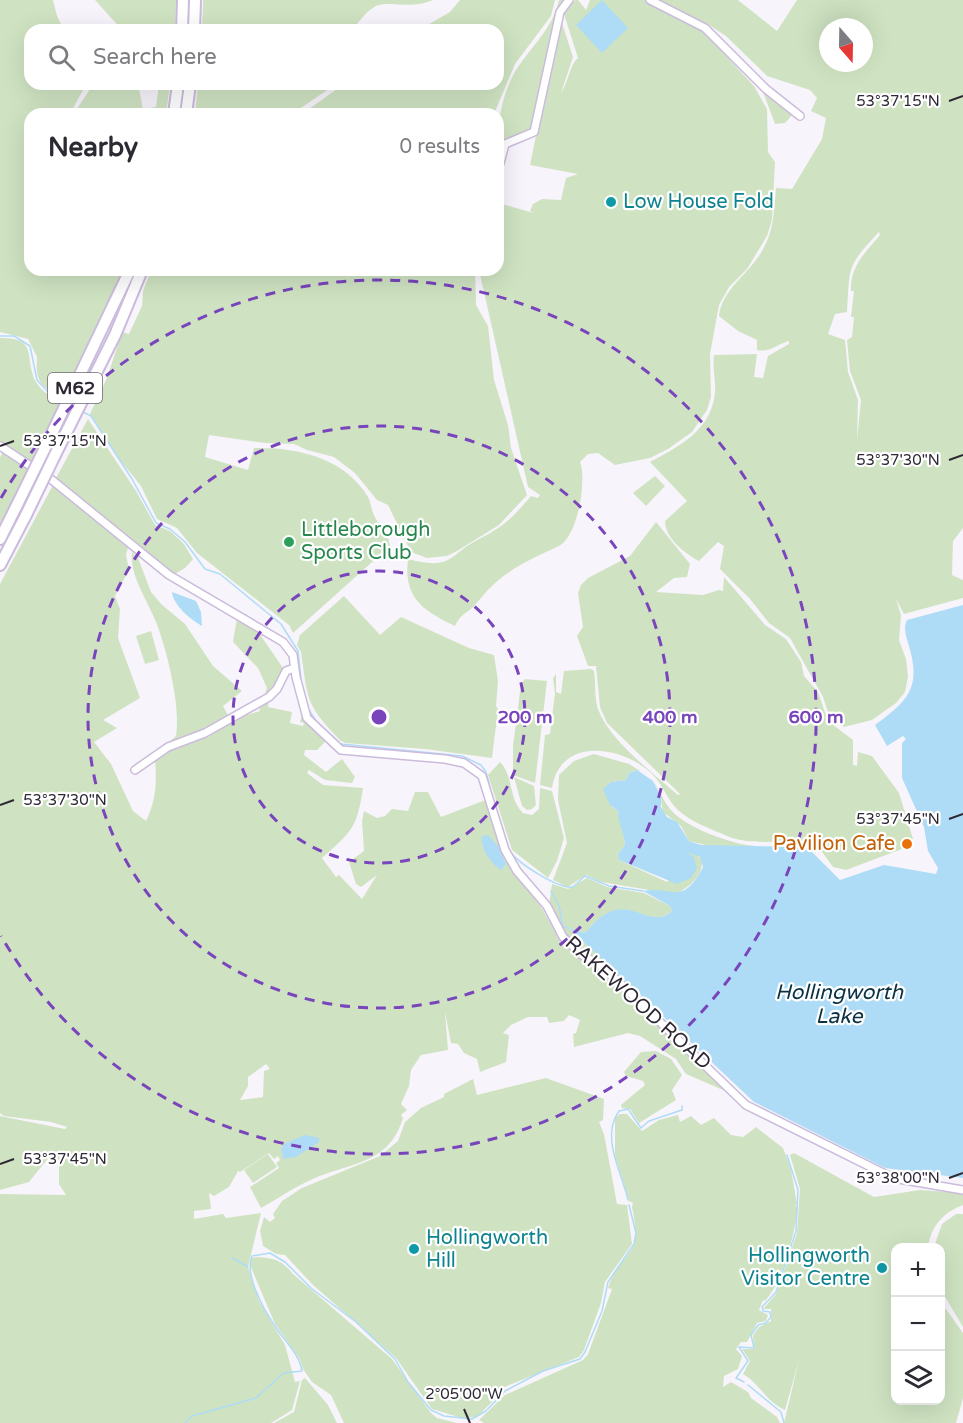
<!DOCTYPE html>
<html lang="en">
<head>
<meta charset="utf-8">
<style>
  :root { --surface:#fff; --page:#f7f7f7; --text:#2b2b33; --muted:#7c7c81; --line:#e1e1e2 }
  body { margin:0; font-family:"Varela Round",sans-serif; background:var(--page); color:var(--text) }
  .controls { position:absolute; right:18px; bottom:18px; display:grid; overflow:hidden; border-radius:12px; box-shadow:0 6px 24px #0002 }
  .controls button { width:54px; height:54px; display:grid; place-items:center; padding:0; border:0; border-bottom:2px solid var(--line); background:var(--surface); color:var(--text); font:30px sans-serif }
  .compass { position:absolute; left:819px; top:18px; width:54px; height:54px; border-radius:50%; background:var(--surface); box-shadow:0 6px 24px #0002; rotate:160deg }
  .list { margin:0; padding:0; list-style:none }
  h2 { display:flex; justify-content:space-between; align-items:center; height:78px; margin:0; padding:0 24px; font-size:26px }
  h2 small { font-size:20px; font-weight:400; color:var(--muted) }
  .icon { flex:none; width:33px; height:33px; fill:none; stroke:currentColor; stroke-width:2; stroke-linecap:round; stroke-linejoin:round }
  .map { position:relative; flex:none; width:963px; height:1423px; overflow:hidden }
  .search { position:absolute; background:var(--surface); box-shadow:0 6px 24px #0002; left:24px; top:24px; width:480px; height:66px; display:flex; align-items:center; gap:15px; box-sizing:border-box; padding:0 21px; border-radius:18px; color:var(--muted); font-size:22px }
  .panel { position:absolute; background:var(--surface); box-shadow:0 6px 24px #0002; left:24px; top:108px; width:480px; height:168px; border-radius:18px }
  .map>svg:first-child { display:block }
</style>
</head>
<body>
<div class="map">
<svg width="963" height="1423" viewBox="0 0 963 1423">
  <rect width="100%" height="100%" fill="#f8f4fb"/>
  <g fill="#cfe3c2" fill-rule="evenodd">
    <path d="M0,0H53L57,16L64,30H30V84H82L83,90L72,110L74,113L89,91L87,84H138L143,109L156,107L159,84H170L166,114H30V270H122L67,400C42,387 35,385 37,357L28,339L0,332Z"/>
    <path d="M95,0H176L175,30H122Z"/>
    <path d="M203,0H433C410,10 390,0 376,6C366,11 359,22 352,30H202Z"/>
    <path d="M460,0H555L551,16L515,64L494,114H302L344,84H498V30H419L450,12Z"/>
    <path d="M559,0H566L553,26L534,126L531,131L506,140L498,139C498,113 506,81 523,60C537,41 554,24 559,0Z"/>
    <path d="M575,0H578L586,10L590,0H646L701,29L754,86L767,109L768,152L775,162L772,220L767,236L747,269L729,287L719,305L710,354L711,397L707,410L692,432L668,449L650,458L615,465L598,453L588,454L580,462C587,480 578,536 559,546C536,557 511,567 492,586C485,592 480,600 473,607C465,614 460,615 455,626C424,611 403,599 408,559C454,571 447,555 481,538C506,525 512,518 531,496L538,498L540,495L528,487L479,270H498V203L534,213L530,211L533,204L542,199L561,200L566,178L578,174L530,165L560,17L573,57L561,93C568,83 570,64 578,58L563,11L569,2L572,4Z"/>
    <path d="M652,0H738L777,31L797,0H963V528L953,541L952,575L963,580V598L904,614L896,599L901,615L899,640L906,659L908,677L905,692L896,703L872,720L844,727L829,715L823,697L790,638L769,623L750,599L720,569L724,546L718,542L699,561C684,553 665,538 665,521L687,501L650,462C680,446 711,430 715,393C716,380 712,368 714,355L757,354L754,377L763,378L768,356L789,344V341C777,344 770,353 757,350V340L738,331L719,316C722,289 749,274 762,251C774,231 774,211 776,188L792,189L822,139L826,118L811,111L817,98L810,90L767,76L726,36L706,23ZM828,27H864V63H828ZM879,232L880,235C865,253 850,266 851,291H854L851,317H854L852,337L847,340L850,371L861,400L857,440L858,400L848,372L845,340L828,334L835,314L847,312C850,267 846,267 879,232Z"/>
    <path d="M198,84H336L292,114H195Z"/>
    <path d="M762,89L793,114L785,123L775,124Z"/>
    <path d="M151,270H475L476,305L488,326L494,380L508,425L511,448L527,495L499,525L457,551L447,556L427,558L411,552L388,505L377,500L355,473L334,457L307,450L294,444L265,443L209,435L205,457L248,470L254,448C297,447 345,458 368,497C371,503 371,509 374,515C380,529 388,530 390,546L293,633L289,625L197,553L177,528L157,519L141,486L116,455L90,414L107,378L122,332L129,334L142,306L143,291Z"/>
    <path d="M0,338C40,338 23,357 36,382C42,393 54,398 65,404L33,464L0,444Z"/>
    <path d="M88,419L136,491L155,525L170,531L184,544L193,559L185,568L173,575L55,480Z"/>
    <path d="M3,452L31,469L0,523V457Z"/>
    <path d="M655,476L665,486L646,506L633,493Z"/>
    <path d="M53,485L128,548L126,555L129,570L115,596L120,609L118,638L140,698L103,720L117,728L94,742L111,764L133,811L146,821C156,801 157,782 155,759L173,748L208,737L240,717L260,711L259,707L269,700L268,707L292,712L290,723L303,726L304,723L300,722L302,714L326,741L317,750H305L304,755L326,772L342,759L355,777L352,783L325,780L309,770L307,773L323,785L363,788C357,829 351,832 322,858L336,877L339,875L362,899L377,875L361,887L356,884L349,862L364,851L362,821L364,811L377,818L385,816L392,809L408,811L415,792H428L441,817L488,799L504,855L543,910L562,945L602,971L722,1086L723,1090L686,1074L676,1059L640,1036L628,1033L574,1047L573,1034L576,1033L580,1020L569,1015L564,1021L549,1023L547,1017H528L511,1025L503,1033L509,1035L506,1062L480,1072L477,1059L464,1053L458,1044L451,1043L445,1012L448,1050L421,1055L411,1070L409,1086L401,1104L407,1110L401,1115L403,1118C389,1164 353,1162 315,1178C296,1186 279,1198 261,1208L250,1187L279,1168L276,1163L280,1160L278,1156L274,1159L269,1153L240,1172L238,1171L229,1187L214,1196L209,1193L211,1209L194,1211V1219L223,1214L226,1218L261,1213L248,1267L259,1301L285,1345L295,1382L300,1381L292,1410L271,1423H0V1194L66,1195L59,1184V1166L50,1156L29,1182L0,1190V1116L65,1129L67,1127L51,1122L4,1116L0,1113V584ZM266,1064L270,1069L264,1071L263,1097L240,1100L248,1086V1077Z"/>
    <path d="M656,522L690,564L687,577L674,578L656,592L703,595L719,590L723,591L724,577L765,625L786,639L801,662L804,676L818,692L828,721L853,740V765L857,766L858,752L872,756L899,793L913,839L902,840V849L846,870L833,867L817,845L813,847C786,836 755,848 727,836C711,829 691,822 678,810C667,800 663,784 651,773C622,746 560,736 552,788L540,785L545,735L550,734L555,693L553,678L556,674V692L561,694L564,671L591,669L594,671C596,684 594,697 598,709C609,740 653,773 678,795L680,794L607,723L600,707L596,666H588L577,636L583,627L578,593L581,585L588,578L630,556Z"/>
    <path d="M132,552L138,558L151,592L161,604L185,624L213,666L242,691L223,706L229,717L205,731L164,747L176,736C181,707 167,650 156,622C148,601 129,575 132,552Z"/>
    <path d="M344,596L380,635L401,617L469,648L494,655L498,681L496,706L498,709L492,758L425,749L346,743L341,741C306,705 308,701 301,652L297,645L300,635Z"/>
    <path d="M237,618L259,633L283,668L278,684L264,697L267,688L258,668L233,642Z"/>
    <path d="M151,631L159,660L145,664L136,636Z"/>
    <path d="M525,679L547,681L535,783L513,775V746L521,684Z"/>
    <path d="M594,754L629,764L642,772L637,770L629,773L626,780L611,782L612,807L618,811C620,823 624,833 625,845L618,854L619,860L667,882L691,855L686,852L693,853L702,859C704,875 688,890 673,894L601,882L586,875L568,887L553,880L567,843L558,800L559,775L574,761Z"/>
    <path d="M500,762C514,776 508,799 523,813L532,815L539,809L540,788L552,791L564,838L557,861L548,878L512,850L488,775Z"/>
    <path d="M514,777L534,786L536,805L532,809L527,810L522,806Z"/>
    <path d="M653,781C660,790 663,801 670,809C684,827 733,845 755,846L713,847L689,841L681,826L663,812L660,793Z"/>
    <path d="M587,878L607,887L644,893L670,906L672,911C646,934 625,882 585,933L569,928L606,962L602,965L568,941L549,905L552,884L568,889Z"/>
    <path d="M656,1051L671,1059L682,1075L672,1090L676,1100L639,1123L630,1109L622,1108L621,1105L645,1085L643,1081L626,1076L624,1072L641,1052Z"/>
    <path d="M546,1078L604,1099L603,1120L599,1122L604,1134L617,1204L627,1205L632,1244L605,1282L601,1303L584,1350L579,1357L502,1388L505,1389L477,1417L462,1418L432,1409L396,1358L312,1284L285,1255L276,1254L263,1246L260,1231L264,1217L270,1222L275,1218L273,1214L282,1201L302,1188L380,1156L398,1141L405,1122L421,1108L444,1097V1094L473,1079L477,1095Z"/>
    <path d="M620,1114H627L642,1131L659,1120L678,1115L680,1122L691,1116L701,1125L714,1118L731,1135L743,1137L756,1127L783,1148L791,1169L797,1204L795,1206L798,1207C795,1233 783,1281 765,1301L763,1300L759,1310L768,1315L766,1321L757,1323L747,1342H741L736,1349L742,1356L738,1369L724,1376L723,1387L731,1382L748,1392L751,1398L777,1417L780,1423H484L479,1420L505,1395L583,1360L588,1354L612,1289L608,1288C621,1247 644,1262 632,1207L633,1203L629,1201L615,1155V1118Z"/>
    <path d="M794,1153L874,1197L920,1190L963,1193V1205C944,1212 931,1226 928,1247L896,1248V1400H940L941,1302L963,1333V1398L956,1423H784L799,1360L785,1410C767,1403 759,1383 743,1374L750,1361L742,1349H754L753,1335L759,1327L771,1321V1309H763L776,1294L797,1233L800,1189L790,1155Z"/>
    <path d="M268,1154L277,1167L253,1183L244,1170Z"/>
    <path d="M956,1214H963V1327L941,1290L940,1248L934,1247L942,1224Z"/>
    <path d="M257,1257C274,1258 282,1260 293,1274L392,1359L431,1413L437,1418L457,1423H344L331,1395L312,1382L303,1369L299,1358L275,1324L250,1265L251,1258Z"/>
    <path d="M305,1378L328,1405L337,1423H274L294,1412L302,1380Z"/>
  </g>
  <g fill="#aedcf6">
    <path d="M602,0L628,28L602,53L576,25Z"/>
    <path d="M172,592L196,601L201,612L202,626C191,620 173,605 172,592Z"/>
    <path d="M963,605V1178L885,1168L754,1102L569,928L585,933C626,881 646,934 672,911L670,906L643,891C671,885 682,908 703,867L700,857L687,852L694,857L697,868L691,878L677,884L619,860L618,854L625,845C624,832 618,823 618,811L610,805L603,789L611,782L626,780L629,773L637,770L653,781L661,797V807L667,817L677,822L689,841L701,845L796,847L812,852L840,880L884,865L936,874L938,868L928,851L924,827L902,778V743L906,739L903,736L887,746L875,725C909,700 922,687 908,643C906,635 903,629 907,620Z"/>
    <path d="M488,835L498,846L506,864L501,870C491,864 480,848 482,836Z"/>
    <path d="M305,1135L319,1138V1142L296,1157L283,1159L281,1149L284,1144Z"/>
  </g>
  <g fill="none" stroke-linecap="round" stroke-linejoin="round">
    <g stroke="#aedcf6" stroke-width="1.5">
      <path d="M0,336H14L30,346L37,380L49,393L64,400"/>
      <path d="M83,412L91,416L132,479L156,523L170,529L185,542L205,569L220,574L281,624L298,651L302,688"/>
      <path d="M307,707L316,721L335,739"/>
      <path d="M341,744L462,756L481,765L486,772C491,790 501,836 509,850C517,863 558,889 573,887L585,876L609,886L643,891"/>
      <path d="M551,891L559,906L563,927L569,928"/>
      <path d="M628,1200C622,1172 600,1137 619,1111L628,1109L641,1128L649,1121L682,1110V1106"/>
      <path d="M232,1258L248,1267"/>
      <path d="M744,1382L736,1378L748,1361L739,1347L754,1348L751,1335L758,1325L766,1323L771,1317L770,1312L763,1311L762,1307L776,1292L796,1231L798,1190L787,1155"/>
      <path d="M748,1385L781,1412L784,1423"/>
      <path d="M185,1423L192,1416L256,1398L284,1373L302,1371C299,1353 284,1341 275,1326C264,1310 244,1275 252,1256L270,1253L285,1262L312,1289L356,1322L395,1359L408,1382L431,1410L444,1416L472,1419L486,1411L505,1391L543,1371L580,1359L585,1352L602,1311L608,1282L634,1244L636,1233L629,1205"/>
    </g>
    <defs>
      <g id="minor">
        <path d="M650,0L705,28L766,89L800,116"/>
        <path d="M500,163L505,144L534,132L560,12L569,0"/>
        <path d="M0,446L52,480L169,575L283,642L293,655L296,677L307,718L341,750L445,759L464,763L482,776L505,850L517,871L547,906L563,937L582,955L603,967L746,1105L893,1178L963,1190"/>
        <path d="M135,770L168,747L205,733L269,697L277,689L286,671L294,668"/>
      </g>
      <g id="highway">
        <path d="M182,30L183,0"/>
        <path d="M194,30L195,0"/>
        <path d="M174,114L178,84"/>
        <path d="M186,114L190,84"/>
        <path d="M44,450L130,270"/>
        <path d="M55,455L115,335L142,270"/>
        <path d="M0,539L15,509"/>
        <path d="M0,565L26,515"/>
      </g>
    </defs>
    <use href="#minor" stroke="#cbbbdc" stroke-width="10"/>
    <use href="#highway" stroke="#cbbbdc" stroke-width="14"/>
    <use href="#minor" stroke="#fff" stroke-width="7"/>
    <use href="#highway" stroke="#fff" stroke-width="10"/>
    <defs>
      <g id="highway-bridge">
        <path d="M15,509L44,450"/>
        <path d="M26,515L55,455"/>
      </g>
    </defs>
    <use href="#highway-bridge" stroke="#cbbbdc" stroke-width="14" stroke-linecap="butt"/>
    <use href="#highway-bridge" stroke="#fff" stroke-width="10"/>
  </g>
  <path fill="none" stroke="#2e2834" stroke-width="2" d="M949,101L963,96M0,446L14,441M949,460L963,455M0,805L14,800M949,819L963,814M0,1164L14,1159M949,1178L963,1173M464,1409L470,1423"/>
  <g fill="none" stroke="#7944bc" stroke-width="3" stroke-dasharray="10 8">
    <circle cx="379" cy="717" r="146"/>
    <circle cx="379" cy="717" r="291"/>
    <path d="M1 498A437 437 0 1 1 1 936"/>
  </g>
  <g fill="#0f9aa8" stroke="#fff" stroke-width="2">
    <circle cx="611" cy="202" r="6"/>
    <circle cx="414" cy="1249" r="6"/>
    <circle cx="882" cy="1268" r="6"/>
  </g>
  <circle fill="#2e9e5b" stroke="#fff" stroke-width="2" cx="289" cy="542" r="6"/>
  <circle fill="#e8710a" stroke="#fff" stroke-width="2" cx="907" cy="844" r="6"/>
  <g text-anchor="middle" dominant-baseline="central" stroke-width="4.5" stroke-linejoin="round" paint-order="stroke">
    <rect fill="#fff" stroke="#6d6871" stroke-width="1.5" x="48" y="373" width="54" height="30" rx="4.5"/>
    <g font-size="18" font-weight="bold" fill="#2e2834">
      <text x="75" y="388">M62</text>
    </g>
    <g font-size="20" fill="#0d838f" stroke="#fff" text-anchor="start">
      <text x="623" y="202">Low House Fold</text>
      <text x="426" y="1238">Hollingworth<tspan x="426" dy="23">Hill</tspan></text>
      <text x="870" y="1256" text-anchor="end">Hollingworth<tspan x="870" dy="23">Visitor Centre</tspan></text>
    </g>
    <g font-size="20" fill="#27864d" stroke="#fff" text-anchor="start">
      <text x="301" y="530">Littleborough<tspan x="301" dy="23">Sports Club</tspan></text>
    </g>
    <g font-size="20" fill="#c56008" stroke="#fff" text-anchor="end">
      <text x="895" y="844">Pavilion Cafe</text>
    </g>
    <g font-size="20" fill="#2e2834" stroke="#fff">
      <text transform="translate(638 1003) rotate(42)">RAKEWOOD ROAD</text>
    </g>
    <g font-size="21" font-style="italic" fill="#0a3244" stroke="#fff">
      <text x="839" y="992">Hollingworth<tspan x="839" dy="24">Lake</tspan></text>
    </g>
  </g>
  <g font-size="15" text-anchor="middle" fill="#2e2834" stroke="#fff" stroke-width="4.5" stroke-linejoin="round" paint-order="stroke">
    <text x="898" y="106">53°37'15"N</text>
    <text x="65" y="446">53°37'15"N</text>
    <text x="898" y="465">53°37'30"N</text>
    <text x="65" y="805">53°37'30"N</text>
    <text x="898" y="824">53°37'45"N</text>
    <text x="65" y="1164">53°37'45"N</text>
    <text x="898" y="1183">53°38'00"N</text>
    <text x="464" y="1399">2°05'00"W</text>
  </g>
  <circle cx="379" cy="717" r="9" fill="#7944bc" stroke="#fff" stroke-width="3"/>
  <g font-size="18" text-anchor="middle" font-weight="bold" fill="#7944bc" stroke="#fff" stroke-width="4.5" stroke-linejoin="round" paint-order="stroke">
    <text x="525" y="723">200 m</text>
    <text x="670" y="723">400 m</text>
    <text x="816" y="723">600 m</text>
  </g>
</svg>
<div class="controls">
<button>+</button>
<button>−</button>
<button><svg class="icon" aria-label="layers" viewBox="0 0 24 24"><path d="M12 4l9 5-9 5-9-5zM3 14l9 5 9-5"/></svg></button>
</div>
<svg class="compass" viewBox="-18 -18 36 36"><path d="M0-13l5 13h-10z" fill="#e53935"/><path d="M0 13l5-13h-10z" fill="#7c7c81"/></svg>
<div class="search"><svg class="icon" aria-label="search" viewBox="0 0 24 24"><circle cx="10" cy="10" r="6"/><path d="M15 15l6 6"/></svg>Search here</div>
<section class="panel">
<h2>Nearby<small>0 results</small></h2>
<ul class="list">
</ul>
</section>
</div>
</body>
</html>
